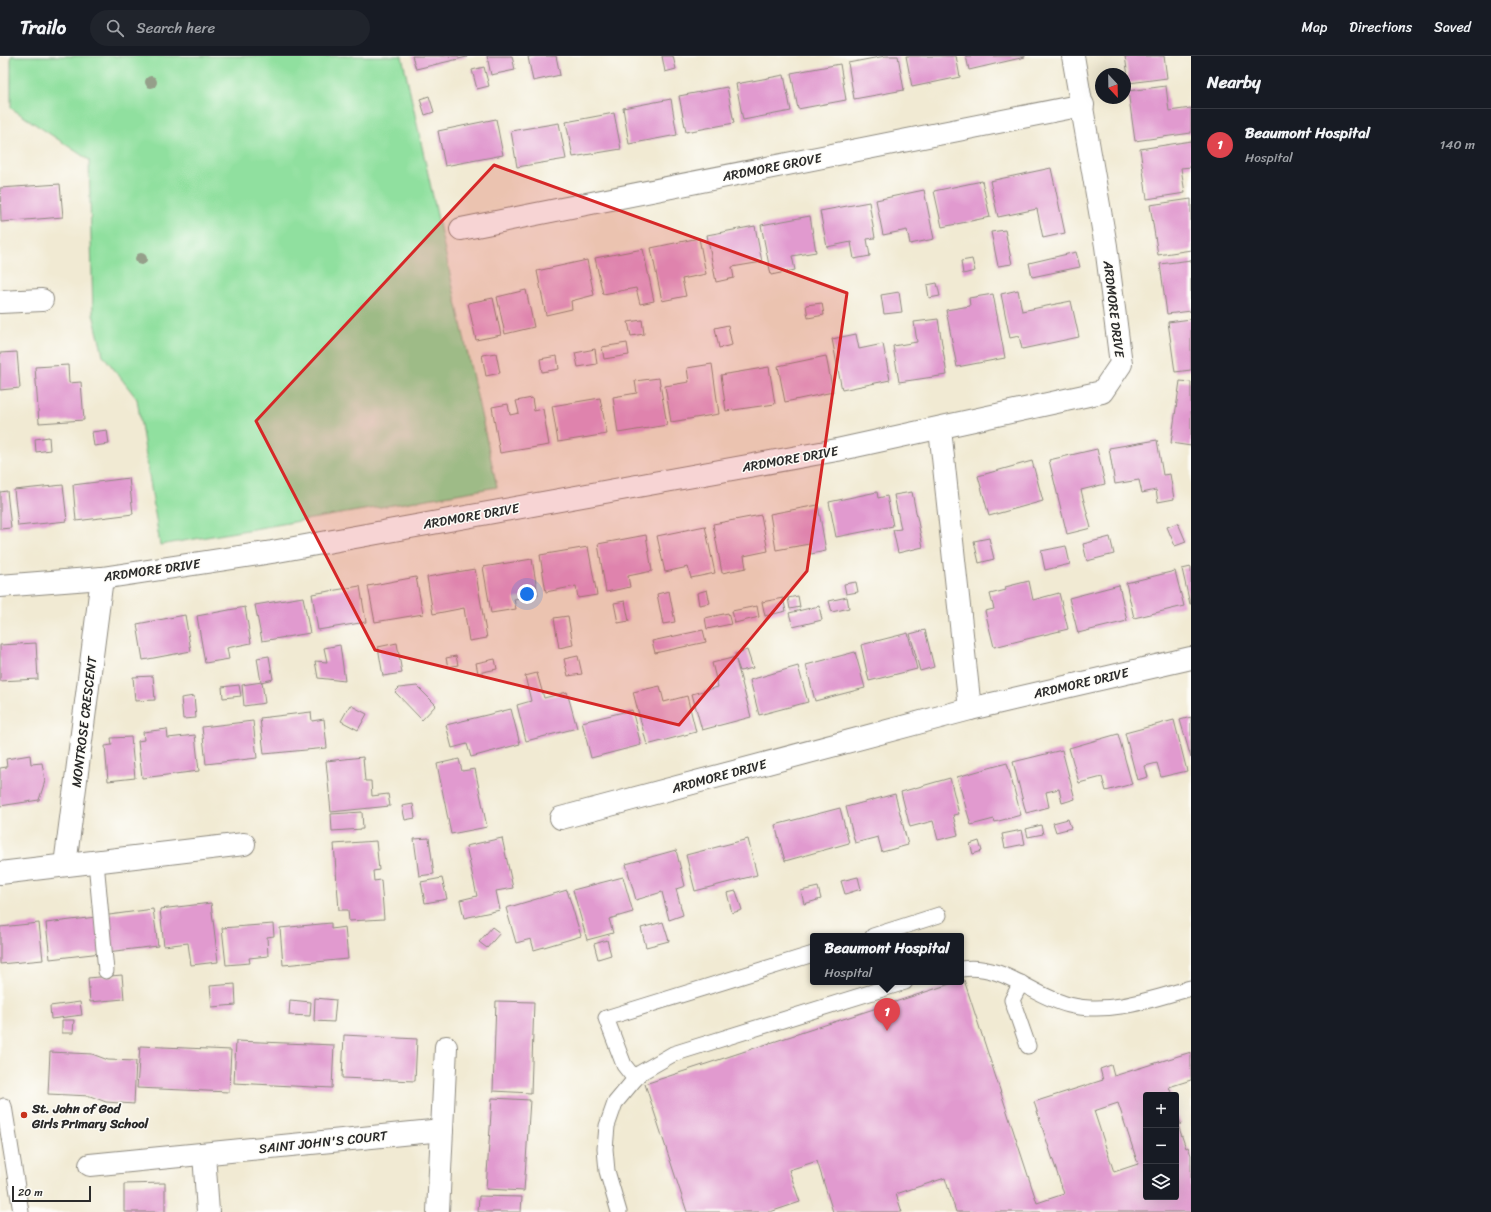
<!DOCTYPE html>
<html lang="en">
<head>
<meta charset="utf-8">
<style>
  :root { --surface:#171b24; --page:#20242c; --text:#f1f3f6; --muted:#9ea1a6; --line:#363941; --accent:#d93025 }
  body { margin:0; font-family:Sriracha,sans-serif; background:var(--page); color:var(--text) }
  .controls { position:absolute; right:12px; bottom:12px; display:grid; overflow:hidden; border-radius:4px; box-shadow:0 4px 16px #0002 }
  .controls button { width:36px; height:36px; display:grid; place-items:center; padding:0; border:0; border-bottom:1px solid var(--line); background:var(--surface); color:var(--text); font:20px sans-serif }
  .compass { position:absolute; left:1095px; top:12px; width:36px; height:36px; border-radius:50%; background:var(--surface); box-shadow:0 4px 16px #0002; rotate:158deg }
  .scale { position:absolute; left:12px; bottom:10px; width:79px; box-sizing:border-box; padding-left:4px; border:2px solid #2b2b2b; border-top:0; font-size:11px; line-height:14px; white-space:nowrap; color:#2b2b2b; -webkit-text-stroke:3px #fdfcf7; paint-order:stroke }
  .you { position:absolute; left:527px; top:538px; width:14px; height:14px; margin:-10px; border:3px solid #fff; border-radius:50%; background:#1a73e8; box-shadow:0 0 0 6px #1a73e833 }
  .badge { display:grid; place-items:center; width:26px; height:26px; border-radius:50%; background:var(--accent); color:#fff; font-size:13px; font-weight:700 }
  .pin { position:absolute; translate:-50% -33px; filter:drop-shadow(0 1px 2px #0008) }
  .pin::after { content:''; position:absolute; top:21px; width:14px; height:12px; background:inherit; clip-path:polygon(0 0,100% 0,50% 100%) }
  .popup { position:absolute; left:810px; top:877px; width:154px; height:52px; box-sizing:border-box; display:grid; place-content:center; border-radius:4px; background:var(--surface); filter:drop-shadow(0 1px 3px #0005); font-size:13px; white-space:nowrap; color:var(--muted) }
  .popup b { font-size:15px; color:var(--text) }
  .popup::after { content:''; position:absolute; left:50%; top:100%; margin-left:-8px; border:8px solid transparent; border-top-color:var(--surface) }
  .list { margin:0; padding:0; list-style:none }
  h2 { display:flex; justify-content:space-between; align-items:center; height:52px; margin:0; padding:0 16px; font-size:17px }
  h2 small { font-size:13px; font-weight:400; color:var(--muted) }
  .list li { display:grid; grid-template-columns:26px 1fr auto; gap:12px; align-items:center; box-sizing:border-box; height:72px; padding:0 16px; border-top:1px solid var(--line) }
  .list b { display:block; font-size:15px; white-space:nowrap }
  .list p { margin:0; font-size:13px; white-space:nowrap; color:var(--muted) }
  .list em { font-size:13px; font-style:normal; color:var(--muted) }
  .icon { flex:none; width:22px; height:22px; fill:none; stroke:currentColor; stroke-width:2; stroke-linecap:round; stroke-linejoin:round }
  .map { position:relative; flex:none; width:1191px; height:1156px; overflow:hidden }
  header { display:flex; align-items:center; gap:24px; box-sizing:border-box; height:56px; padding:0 20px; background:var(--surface); border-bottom:1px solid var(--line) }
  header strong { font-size:19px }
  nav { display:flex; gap:22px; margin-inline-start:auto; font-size:14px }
  .search { width:280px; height:36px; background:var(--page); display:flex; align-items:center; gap:10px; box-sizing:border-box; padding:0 14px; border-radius:22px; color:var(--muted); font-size:15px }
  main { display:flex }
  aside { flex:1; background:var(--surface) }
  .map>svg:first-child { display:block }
</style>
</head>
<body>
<header>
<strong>Trailo</strong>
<div class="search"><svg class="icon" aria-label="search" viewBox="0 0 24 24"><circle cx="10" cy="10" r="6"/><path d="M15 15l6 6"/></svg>Search here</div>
<nav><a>Map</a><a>Directions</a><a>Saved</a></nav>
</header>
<main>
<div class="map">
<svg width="1191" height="1156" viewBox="0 0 1191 1156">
  <rect width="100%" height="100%" fill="#fdfcf7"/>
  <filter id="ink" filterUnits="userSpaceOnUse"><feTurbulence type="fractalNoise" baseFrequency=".025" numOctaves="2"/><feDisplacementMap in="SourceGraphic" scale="8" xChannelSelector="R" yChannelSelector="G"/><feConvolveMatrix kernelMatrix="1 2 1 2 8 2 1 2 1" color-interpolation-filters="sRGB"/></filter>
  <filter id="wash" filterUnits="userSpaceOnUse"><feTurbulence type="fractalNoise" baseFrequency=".012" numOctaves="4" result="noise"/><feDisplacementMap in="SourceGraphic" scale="16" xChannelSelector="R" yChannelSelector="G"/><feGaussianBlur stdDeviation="0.9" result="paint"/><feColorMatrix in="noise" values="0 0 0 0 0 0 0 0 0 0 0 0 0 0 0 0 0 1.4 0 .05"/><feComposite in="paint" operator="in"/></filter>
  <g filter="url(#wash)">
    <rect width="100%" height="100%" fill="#f1ead3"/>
    <path fill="#90e09f" stroke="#5e8665" d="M11,0H402L497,431L160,489L137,343L103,299L93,258L89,104L11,52Z"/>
    <g id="blocks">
      <g fill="#e19acf" fill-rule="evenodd">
        <path d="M412,0H467V1L416,13Z"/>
        <path d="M487,0H512L515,14L491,19Z"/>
        <path d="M532,0H556L560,19L533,25L528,1Z"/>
        <path d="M662,0H673L676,13L665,16Z"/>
        <path d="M885,0H898L904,34L854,43L848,7Z"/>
        <path d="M906,0H956L960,21L912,31Z"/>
        <path d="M966,0H1025V1L969,14Z"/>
        <path d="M1125,0H1164L1167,22L1129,27Z"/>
        <path d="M840,8L846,44L798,53L791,17Z"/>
        <path d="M484,11L489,30L477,33L472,14Z"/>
        <path d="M784,19L791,55L743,64L736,28Z"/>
        <path d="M1166,30L1169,55L1191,52V77L1135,85L1128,35Z"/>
        <path d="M727,31L734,67L686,76L679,40Z"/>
        <path d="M429,40L434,56L425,59L420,43Z"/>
        <path d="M671,43L677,79L629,88L623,52Z"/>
        <path d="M614,57L621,93L573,101L566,66Z"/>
        <path d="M496,63L503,99L445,110L438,75Z"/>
        <path d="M559,67L566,103L517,111L511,75Z"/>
        <path d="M1191,85V111L1181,112L1185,137L1147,143L1140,93Z"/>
        <path d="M1051,112L1065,177L1043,182L1037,153L998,161L990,125Z"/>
        <path d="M982,125L990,161L942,171L934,135Z"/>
        <path d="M60,128L63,161L1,166L0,132Z"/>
        <path d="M924,134L934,183L910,188L907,174L883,179L876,144Z"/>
        <path d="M1191,143V194L1158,199L1150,149Z"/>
        <path d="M869,146L875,182L867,183L870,200L854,203L851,186L827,191L820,155Z"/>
        <path d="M810,160L816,196L792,200L795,214L771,219L761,169Z"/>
        <path d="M755,170L762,206L732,211L734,222L716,226L707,179Z"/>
        <path d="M1005,174L1012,208L998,210L991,176Z"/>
        <path d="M699,182L706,218L682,223L686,240L662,245L651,192Z"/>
        <path d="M643,193L654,245L640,248L636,232L603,238L595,202Z"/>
        <path d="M1076,196L1080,211L1032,221L1029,207Z"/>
        <path d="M972,203L975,215L963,218L961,205Z"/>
        <path d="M587,204L594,239L571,245L572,253L546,259L537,215Z"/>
        <path d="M1191,204V255L1167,258L1160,208Z"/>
        <path d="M937,227L940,240L929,242L927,229Z"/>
        <path d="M526,234L534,271L505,278L497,241Z"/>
        <path d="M1018,234L1022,255L1071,245L1079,281L1022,293L1019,280L1010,282L1001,238Z"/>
        <path d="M899,236L902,256L884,258L881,239Z"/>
        <path d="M993,238L1005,302L957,311L946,254L970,250L969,242Z"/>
        <path d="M493,242L501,279L476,284L468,247Z"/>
        <path d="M822,247L824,259L808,262L806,249Z"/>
        <path d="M938,263L947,319L899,326L893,290L917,286L914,266Z"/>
        <path d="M1191,263V314L1175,316L1168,266Z"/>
        <path d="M642,264L644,278L631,280L628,266Z"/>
        <path d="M728,269L732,289L719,292L715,272Z"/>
        <path d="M856,278L859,293L883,288L890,324L842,334L832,283Z"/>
        <path d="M627,287L629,299L604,303L602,291Z"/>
        <path d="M595,293L597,308L578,311L575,297Z"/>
        <path d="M17,296L20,332L0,334V297Z"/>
        <path d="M496,297L500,317L486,320L482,299Z"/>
        <path d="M557,300L559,313L542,316L540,303Z"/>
        <path d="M826,300L833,336L785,346L778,310Z"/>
        <path d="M712,308L719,358L671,366L665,330L689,326L687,312Z"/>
        <path d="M68,309L69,327L81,326L84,364L39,367L35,311Z"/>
        <path d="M769,311L775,348L726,355L721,319Z"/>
        <path d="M659,322L667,369L618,377L613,341L637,337L635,325Z"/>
        <path d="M1180,325L1191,326V390L1171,387Z"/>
        <path d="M532,342L534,355L543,353L549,389L500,397L492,351L508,348L510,359L519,357L516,345Z"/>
        <path d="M600,342L607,378L558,386L552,350Z"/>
        <path d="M107,374L109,388L94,390L92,376Z"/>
        <path d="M49,381L50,394L36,396L35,383Z"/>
        <path d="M1157,384L1163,419L1170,418L1174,443L1158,446L1156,434L1142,437L1139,424L1115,428L1109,392Z"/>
        <path d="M1097,393L1105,428L1081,434L1091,472L1067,478L1049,404Z"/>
        <path d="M1032,405L1043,445L989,460L978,420Z"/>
        <path d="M129,422L133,458L76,465L73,429Z"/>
        <path d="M63,429L67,465L18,470L14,434Z"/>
        <path d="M7,435L11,472L0,473V436Z"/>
        <path d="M877,436L878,442L887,440L893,470L836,481L829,446Z"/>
        <path d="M912,436L923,491L898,497L893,474L901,473L894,439Z"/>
        <path d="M818,449L826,495L811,498L809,488L776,494L770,458Z"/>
        <path d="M761,459L768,495L744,500L746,512L722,517L713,468Z"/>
        <path d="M1178,467L1186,486L1175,490L1167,471Z"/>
        <path d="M705,470L715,517L691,522L688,511L665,516L657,480Z"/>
        <path d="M646,479L652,515L628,520L630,531L606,536L598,488Z"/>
        <path d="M1110,481L1114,498L1087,505L1083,488Z"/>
        <path d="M989,482L994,503L979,507L974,485Z"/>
        <path d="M1066,490L1070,508L1045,514L1041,495Z"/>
        <path d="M588,491L597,539L578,542L576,530L546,536L540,499Z"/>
        <path d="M532,503L538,539L514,543L516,553L491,557L483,511Z"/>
        <path d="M1191,511V548H1190L1182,513Z"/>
        <path d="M475,513L487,582L469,585L464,552L433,558L427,521Z"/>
        <path d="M1175,515L1184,550L1134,562L1126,527Z"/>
        <path d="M416,521L423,558L375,566L368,530Z"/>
        <path d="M1029,525L1033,544L1059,537L1068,573L994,591L985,555L994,553L990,538L1006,534L1005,531Z"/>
        <path d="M856,526L858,536L846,538L844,528Z"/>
        <path d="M1119,529L1127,565L1078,577L1069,542Z"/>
        <path d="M360,530L366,566L318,574L312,538Z"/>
        <path d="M707,534L710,547L699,549L697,537Z"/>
        <path d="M669,535L675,566L663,568L657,538Z"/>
        <path d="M798,540L800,551L790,553L788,542Z"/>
        <path d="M303,541L310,577L262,585L255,549Z"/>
        <path d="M847,541L849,552L832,556L829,545Z"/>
        <path d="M783,542L786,555L765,560L762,546Z"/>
        <path d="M625,545L629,565L618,567L614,547Z"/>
        <path d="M757,550L759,561L735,567L732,555Z"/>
        <path d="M819,550L822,564L793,571L789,557Z"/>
        <path d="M245,551L251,587L227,592L229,603L205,607L197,560Z"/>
        <path d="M728,557L731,568L707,573L705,562Z"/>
        <path d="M185,559L191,595L143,604L137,568Z"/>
        <path d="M568,560L573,589L559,592L554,562Z"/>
        <path d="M703,574L706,586L655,597L652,585Z"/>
        <path d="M925,574L934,611L920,615L910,578Z"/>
        <path d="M908,577L917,613L869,625L861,589Z"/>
        <path d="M36,587L38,623L0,625V589Z"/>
        <path d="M397,587L402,617L383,620L378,591Z"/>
        <path d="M340,589L345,625L318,622L315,605L327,606L324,592Z"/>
        <path d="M747,594L753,612L740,615L736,604L751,661L702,674L692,638L718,631L712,607L736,601L735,598Z"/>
        <path d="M855,596L865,632L815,645L806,609Z"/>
        <path d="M269,600L273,623L261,626L257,602Z"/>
        <path d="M456,600L458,609L448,611L446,602Z"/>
        <path d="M578,600L582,618L568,620L564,603Z"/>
        <path d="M495,603L497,613L478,617L476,607Z"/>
        <path d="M798,610L808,646L759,659L750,624Z"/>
        <path d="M537,617L544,642L567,636L577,672L526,685L517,649L531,645L525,620Z"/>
        <path d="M153,620L155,644L135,645L133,621Z"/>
        <path d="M262,626L265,647L244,650L242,629Z"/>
        <path d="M239,629L241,640L223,642L222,631Z"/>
        <path d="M417,630L436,649L422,664L395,636L399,632Z"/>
        <path d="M660,630L664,646L687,640L696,676L647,689L633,636Z"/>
        <path d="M194,640L196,662L183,663L181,642Z"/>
        <path d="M350,649L367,658L358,674L341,665Z"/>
        <path d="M511,653L520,688L471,701L467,688L452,692L446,669Z"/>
        <path d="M632,654L641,689L591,702L582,666Z"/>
        <path d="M311,656L312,665L324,663L327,692L264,698L260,662Z"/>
        <path d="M1191,661V702L1180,664Z"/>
        <path d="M1174,664L1187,715L1161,721L1157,707L1145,710L1148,721L1137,724L1125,677Z"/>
        <path d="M253,665L257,702L206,708L202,671Z"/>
        <path d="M167,673L168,682L195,679L199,715L142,722L138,685L144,684L143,676Z"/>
        <path d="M1118,678L1132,728L1106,735L1102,721L1079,727L1069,692Z"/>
        <path d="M131,681L135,722L108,725L105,690L112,689L111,682Z"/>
        <path d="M1062,694L1075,743L1062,747L1059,733L1046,736L1049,751L1026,757L1013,706Z"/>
        <path d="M30,699L31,708L42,707L45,725L39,744L0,750V712L7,711L6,703Z"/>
        <path d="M363,701L365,725H371L372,740L388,738L390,750L331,756L326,705Z"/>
        <path d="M459,703L462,715L475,713L487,771L451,778L437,708Z"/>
        <path d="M1007,707L1021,759L995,766L994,763L971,769L957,721Z"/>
        <path d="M950,722L959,758L953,759L958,779L938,784L933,765L910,771L901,736Z"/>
        <path d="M895,738L908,789L882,796L878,781L855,787L846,751Z"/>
        <path d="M413,748L415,762L405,764L402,750Z"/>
        <path d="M840,752L849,787L785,805L775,769Z"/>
        <path d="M362,756L363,773L332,775L331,758Z"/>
        <path d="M1068,763L1071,772L1056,776L1053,767Z"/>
        <path d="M1041,769L1043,778L1028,781L1026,773Z"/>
        <path d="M1022,774L1025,788L1005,792L1002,778Z"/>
        <path d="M429,782L434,818L419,820L414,783Z"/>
        <path d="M502,782L513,832L496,835L500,854L464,862L460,844L477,840L466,790Z"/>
        <path d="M748,783L757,819L695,835L686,799Z"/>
        <path d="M376,785L379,814L373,815L374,825L381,824L384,863L349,865L348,854H339L334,788Z"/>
        <path d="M979,785L982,795L973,798L970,788Z"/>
        <path d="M676,794L685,830L676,833L683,859L669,864L662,836L636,844L626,808Z"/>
        <path d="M623,821L633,856L609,863L613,877L587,884L573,834Z"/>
        <path d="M858,821L861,833L845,838L841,825Z"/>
        <path d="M442,822L447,843L425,847L421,826Z"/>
        <path d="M818,831L821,843L804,848L801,835Z"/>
        <path d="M567,834L581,880L534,894L531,883L516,887L506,852Z"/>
        <path d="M736,835L742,854L732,857L727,837Z"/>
        <path d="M211,847L218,906L191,909L188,887L164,890L160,853Z"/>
        <path d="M153,853L158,890L107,896L102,860Z"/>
        <path d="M96,861L101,897L50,903L46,867Z"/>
        <path d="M663,866L669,885L646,891L641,872Z"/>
        <path d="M39,867L43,904L0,908V871Z"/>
        <path d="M331,867V873L345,871L348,903L283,909L280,872Z"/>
        <path d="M273,868L274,880L267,881L268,900L249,902L250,907L226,909L222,872Z"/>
        <path d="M492,871L500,877L487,892L479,886Z"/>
        <path d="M607,884L611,899L598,903L594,888Z"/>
        <path d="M122,919L124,943L90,946L88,922Z"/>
        <path d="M961,924H964L1037,1147L1064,1138L1034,1046L1103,1024L1100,1013L1111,1009L1114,1020L1191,996V1024L1169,1031L1172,1039H1146V1141H1176V1054L1181,1068L1178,1069L1186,1092L1188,1091L1191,1099V1156H956L945,1122L896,1138L902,1156H833L817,1105L789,1114L800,1146L770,1156H687L645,1028L956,926H961ZM1118,1047L1138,1108L1114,1116L1094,1055Z"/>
        <path d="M235,928L236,949L212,951L210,930Z"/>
        <path d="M315,942L336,944L334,966L314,965Z"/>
        <path d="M290,944L311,946L310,960L289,959Z"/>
        <path d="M496,945L534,946L531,1037L493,1035Z"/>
        <path d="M80,946L82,959L51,963L50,950Z"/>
        <path d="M62,964H74L73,977H62Z"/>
        <path d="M344,979L417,983L415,1025L342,1022Z"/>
        <path d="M236,985L334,989L332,1032L234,1027Z"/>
        <path d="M140,990L231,994L229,1036L137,1032Z"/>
        <path d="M50,996L92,998L108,1004L136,1005L134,1048L106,1046L90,1040L48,1038Z"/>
        <path d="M492,1042L530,1044L524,1135L486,1133Z"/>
        <path d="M165,1127V1156H124V1128Z"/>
        <path d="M479,1140L522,1141L521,1156H478Z"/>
      </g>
    </g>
  </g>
  <g filter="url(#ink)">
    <use href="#blocks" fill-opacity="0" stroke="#8e8a7f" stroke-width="1"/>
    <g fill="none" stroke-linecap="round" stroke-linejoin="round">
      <defs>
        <g id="lane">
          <path d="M96,806L106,915"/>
          <path d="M873,880L939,859"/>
          <path d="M961,913C1004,907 1030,939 1069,949C1110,959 1152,943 1191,932"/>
          <path d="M1021,927L1012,944L1028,990"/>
          <path d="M635,1023L624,1009L606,962L813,898"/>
          <path d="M4,1050L21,1156"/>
          <path d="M619,1156L607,1115L605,1093L607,1070L615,1047L640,1017L673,998L905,926"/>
        </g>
        <g id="street">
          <path d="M461,173L1083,49"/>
          <path d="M0,246L42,244"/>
          <path d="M940,373L970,653"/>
          <path d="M0,530L102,522L272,496L837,394L1102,336L1121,308L1106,190L1073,0"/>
          <path d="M561,762L970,653L1191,602"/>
          <path d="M65,809L102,522"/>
          <path d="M0,817L244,788"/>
          <path d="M204,1098L208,1156"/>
          <path d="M90,1109L442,1074"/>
          <path d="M438,1156L446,991"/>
        </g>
      </defs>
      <use href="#lane" stroke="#8e8a7f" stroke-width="17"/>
      <use href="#street" stroke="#8e8a7f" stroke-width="24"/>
      <use href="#lane" stroke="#fff" stroke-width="15"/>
      <use href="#street" stroke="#fff" stroke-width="22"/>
    </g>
    <g fill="#959f8a">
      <circle cx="151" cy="26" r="6"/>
      <circle cx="141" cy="203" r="6"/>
    </g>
  </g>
  <path fill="#d62828" fill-opacity="0.2" stroke="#d62828" stroke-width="3" stroke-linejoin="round" d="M494,109L847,237L807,515L679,669L375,594L256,365Z"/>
  <circle fill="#c8321e" stroke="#fdfcf7" stroke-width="1.5" cx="24" cy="1059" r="4"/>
  <g text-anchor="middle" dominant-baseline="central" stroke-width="3" stroke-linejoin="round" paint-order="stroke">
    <g font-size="13" fill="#2b2b2b" stroke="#fdfcf7">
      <text transform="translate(772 111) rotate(-11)">ARDMORE GROVE</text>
      <text transform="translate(1114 253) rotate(83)">ARDMORE DRIVE</text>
      <text transform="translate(790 403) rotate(-10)">ARDMORE DRIVE</text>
      <text transform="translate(471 460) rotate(-10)">ARDMORE DRIVE</text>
      <text transform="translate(152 514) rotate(-8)">ARDMORE DRIVE</text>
      <text transform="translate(1081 627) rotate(-13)">ARDMORE DRIVE</text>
      <text transform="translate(84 666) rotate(-83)">MONTROSE CRESCENT</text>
      <text transform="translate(719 720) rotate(-15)">ARDMORE DRIVE</text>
      <text transform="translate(323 1086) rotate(-6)">SAINT JOHN'S COURT</text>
    </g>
    <g font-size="13" font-weight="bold" fill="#2b2b2b" stroke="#fdfcf7" text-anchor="start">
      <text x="32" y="1052">St. John of God<tspan x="32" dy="15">Girls Primary School</tspan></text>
    </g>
  </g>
</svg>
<div class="controls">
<button>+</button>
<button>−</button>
<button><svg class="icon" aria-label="layers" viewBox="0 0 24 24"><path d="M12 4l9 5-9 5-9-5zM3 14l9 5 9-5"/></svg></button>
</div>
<svg class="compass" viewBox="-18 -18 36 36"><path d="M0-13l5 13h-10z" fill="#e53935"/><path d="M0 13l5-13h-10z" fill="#9ea1a6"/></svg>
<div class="scale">20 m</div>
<div class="you"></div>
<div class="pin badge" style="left:887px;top:975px;background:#e0444e">1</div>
<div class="popup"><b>Beaumont Hospital</b>Hospital</div>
</div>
<aside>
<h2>Nearby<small></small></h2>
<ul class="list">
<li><span class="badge" style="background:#e0444e">1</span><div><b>Beaumont Hospital</b><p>Hospital</p></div><em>140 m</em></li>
</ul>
</aside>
</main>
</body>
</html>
